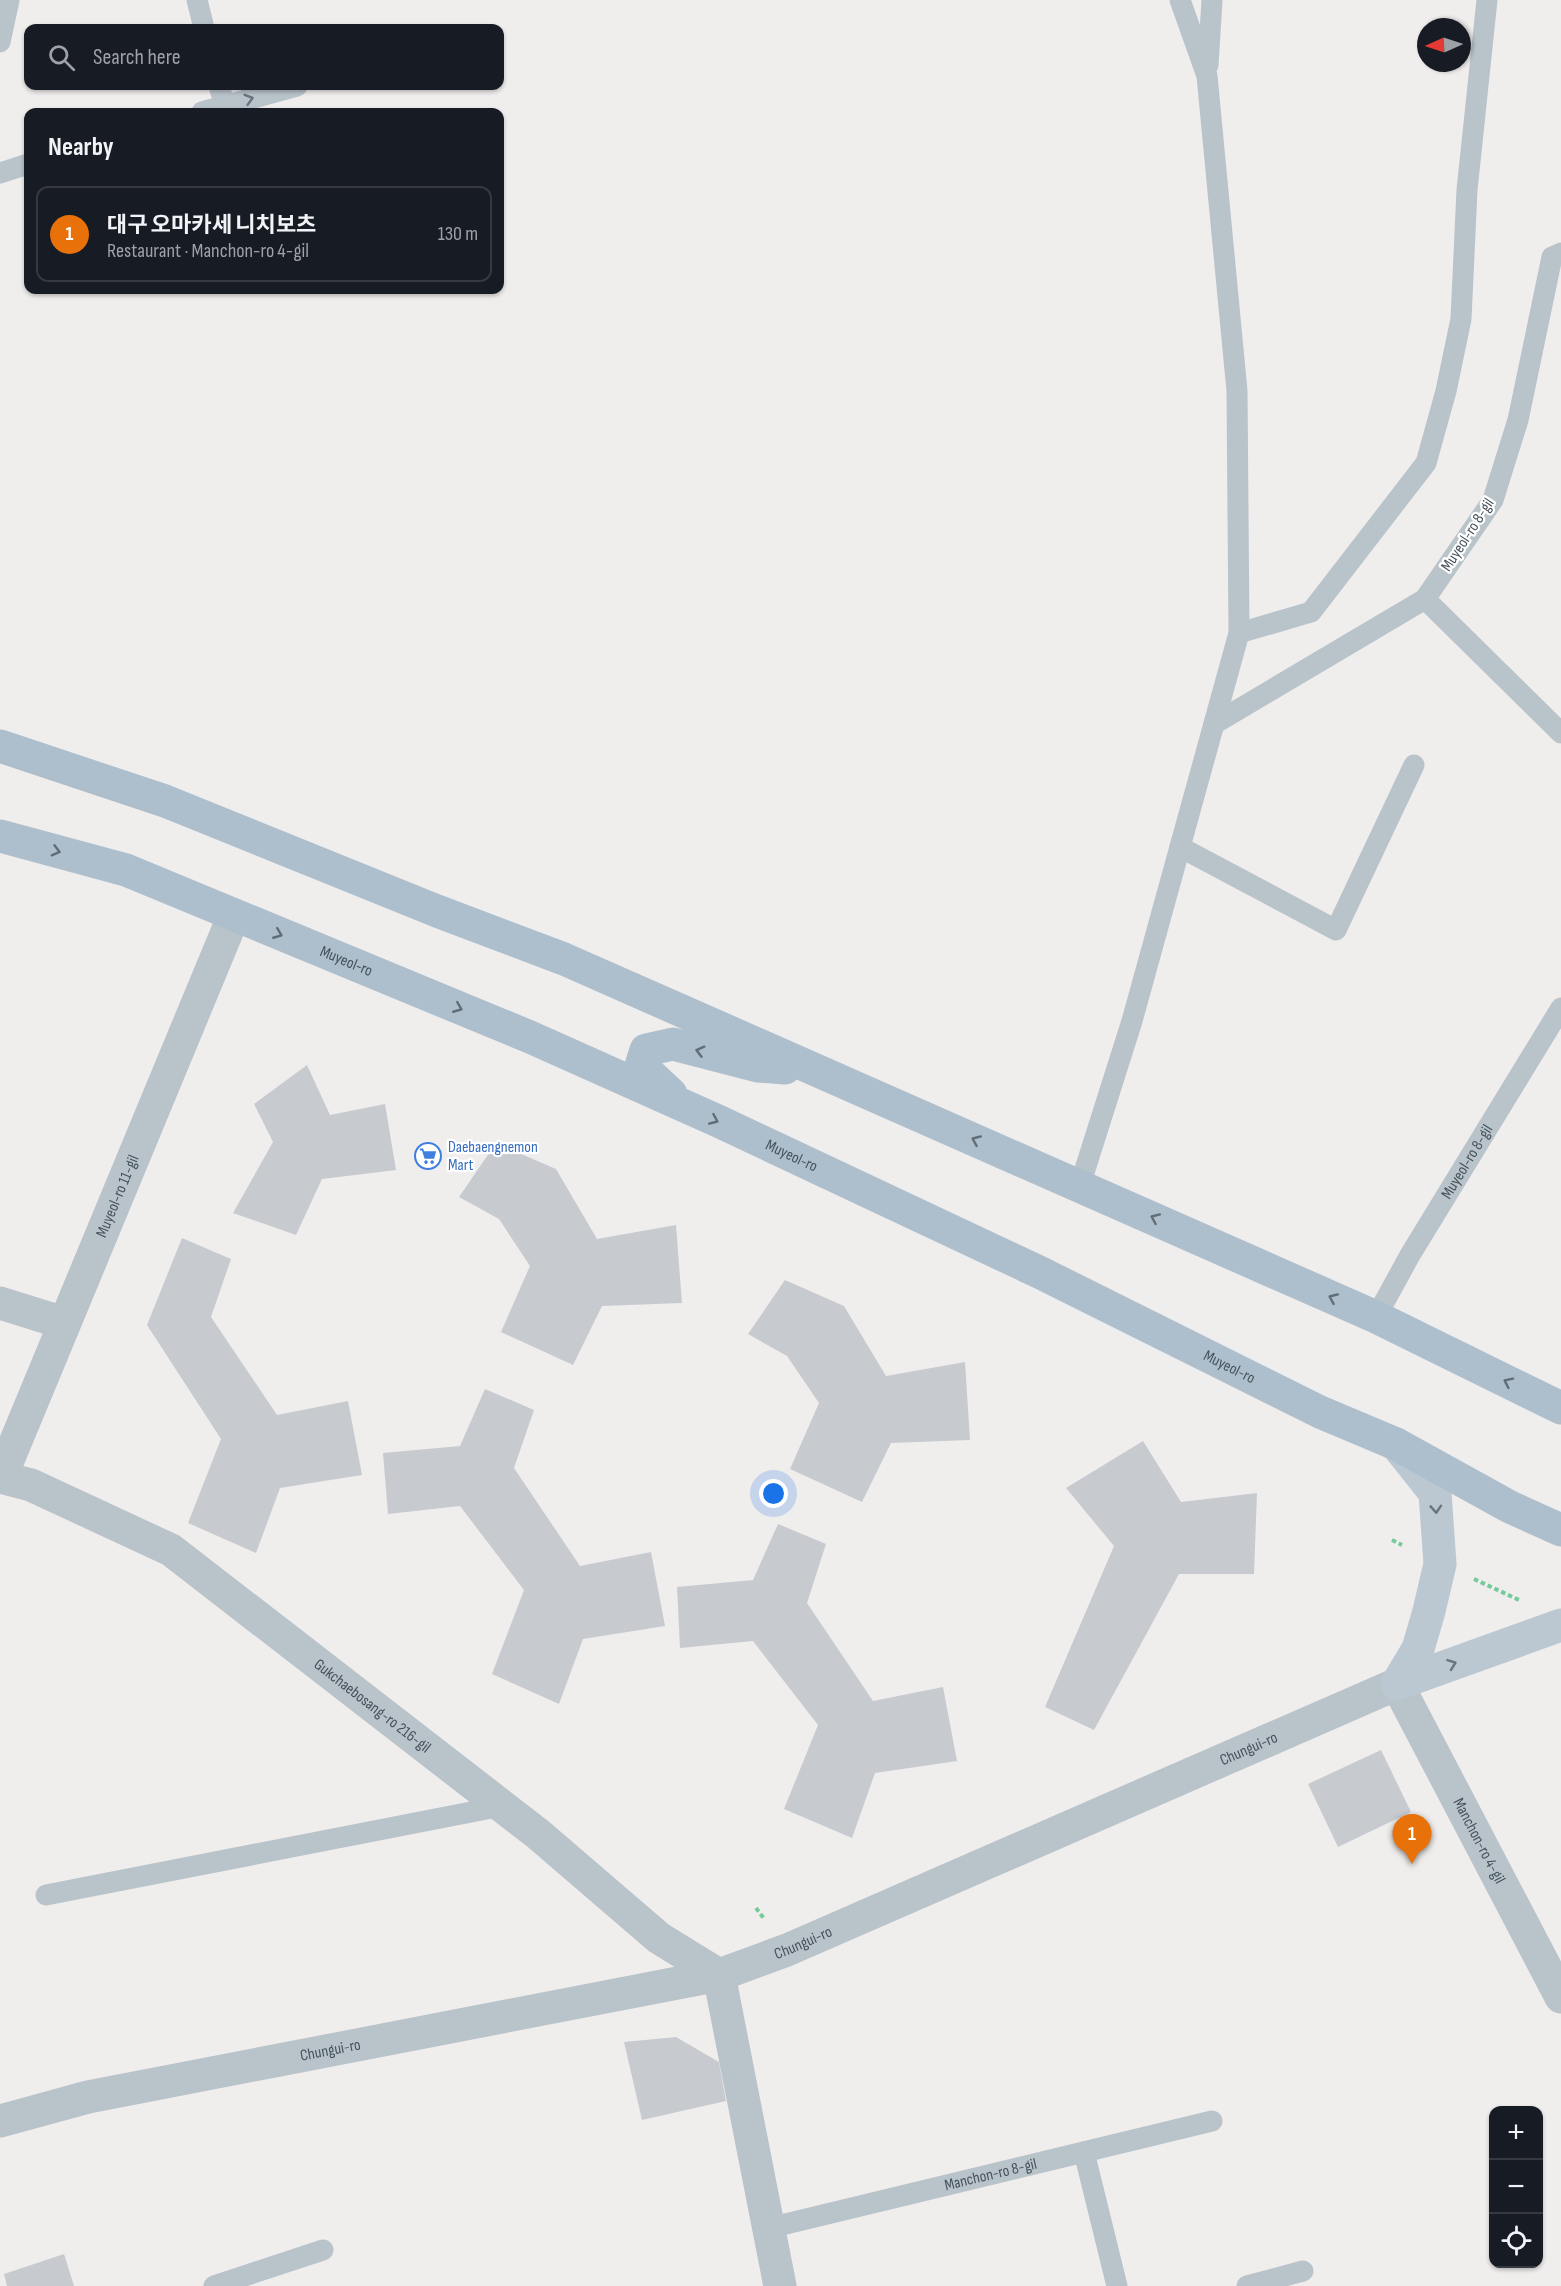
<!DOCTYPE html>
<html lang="en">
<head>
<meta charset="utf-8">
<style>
  :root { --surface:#171b24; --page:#242831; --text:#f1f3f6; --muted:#9ea1a6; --line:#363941; --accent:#1e80d9 }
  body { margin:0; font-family:"Sofia Sans Condensed","Noto Sans KR",sans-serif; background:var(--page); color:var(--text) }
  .controls { position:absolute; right:18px; bottom:18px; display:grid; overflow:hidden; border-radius:12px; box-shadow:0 2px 4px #0004 }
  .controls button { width:54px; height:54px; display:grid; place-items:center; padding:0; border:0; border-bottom:2px solid var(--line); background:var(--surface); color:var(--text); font:30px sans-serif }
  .compass { position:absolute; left:1417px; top:18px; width:54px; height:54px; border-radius:50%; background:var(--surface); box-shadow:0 2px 4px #0004; rotate:267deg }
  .you { position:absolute; left:774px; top:1494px; width:21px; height:21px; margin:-15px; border:4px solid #fff; border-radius:50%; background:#1a73e8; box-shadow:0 0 0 9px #1a73e833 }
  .badge { display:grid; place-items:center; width:39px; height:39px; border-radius:50%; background:var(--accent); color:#fff; font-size:20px; font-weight:700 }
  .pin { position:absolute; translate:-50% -50px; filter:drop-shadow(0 2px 3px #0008) }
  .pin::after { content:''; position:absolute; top:32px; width:21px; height:18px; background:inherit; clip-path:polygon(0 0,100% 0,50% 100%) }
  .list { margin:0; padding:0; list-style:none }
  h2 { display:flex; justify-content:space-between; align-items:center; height:78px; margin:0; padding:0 24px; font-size:26px }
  h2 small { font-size:20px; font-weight:400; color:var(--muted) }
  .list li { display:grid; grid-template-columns:39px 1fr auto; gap:18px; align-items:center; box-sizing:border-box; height:96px; margin:0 12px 12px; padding:0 12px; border:2px solid var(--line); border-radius:12px }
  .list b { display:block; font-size:22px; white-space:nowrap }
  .list p { margin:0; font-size:20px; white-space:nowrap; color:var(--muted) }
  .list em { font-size:20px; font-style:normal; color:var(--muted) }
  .icon { flex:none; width:33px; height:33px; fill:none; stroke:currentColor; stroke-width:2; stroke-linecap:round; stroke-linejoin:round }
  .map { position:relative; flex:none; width:1561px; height:2286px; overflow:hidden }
  .search { position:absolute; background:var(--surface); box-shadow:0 2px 4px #0004; left:24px; top:24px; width:480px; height:66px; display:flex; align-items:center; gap:15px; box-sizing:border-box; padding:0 21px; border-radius:12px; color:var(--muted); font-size:22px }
  .panel { position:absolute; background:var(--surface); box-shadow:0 2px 4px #0004; left:24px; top:108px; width:480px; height:186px; border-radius:12px }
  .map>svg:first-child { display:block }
</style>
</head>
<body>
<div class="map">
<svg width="1561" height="2286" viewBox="0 0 1561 2286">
  <rect width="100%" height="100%" fill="#f0eded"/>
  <g fill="#c7cbd0">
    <path d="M307,1065L330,1115L385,1104L396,1170L322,1179L296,1235L233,1213L273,1142L254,1104Z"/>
    <path d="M496,1143L556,1169L597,1239L676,1225L682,1303L602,1306L573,1365L501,1332L530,1266L499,1219L459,1197Z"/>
    <path d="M182,1238L231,1259L211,1317L277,1415L348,1401L362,1475L280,1488L256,1553L188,1523L221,1439L147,1325Z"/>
    <path d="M785,1280L844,1306L886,1376L965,1362L970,1440L891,1443L862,1502L790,1469L819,1403L787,1356L748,1334Z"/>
    <path d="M485,1389L534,1410L514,1468L580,1566L651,1552L665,1626L583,1639L559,1704L492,1674L524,1590L460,1506L388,1514L383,1453L460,1446Z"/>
    <path d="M1143,1441L1181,1502L1257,1493L1254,1574H1179L1094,1730L1045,1707L1114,1546L1066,1488Z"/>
    <path d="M778,1524L826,1544L807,1603L873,1701L943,1687L957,1761L875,1773L852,1838L784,1809L818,1725L753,1641L680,1648L677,1587L753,1580Z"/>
    <path d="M1381,1750L1411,1812L1338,1847L1308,1784Z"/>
    <path d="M676,2037L719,2062L726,2101L642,2120L624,2042Z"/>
    <path d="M64,2254L74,2286H7L4,2274Z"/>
  </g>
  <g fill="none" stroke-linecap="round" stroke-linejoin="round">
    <g stroke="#75ca99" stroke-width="4" stroke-dasharray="4.5 3" stroke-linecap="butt">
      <path d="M1392,1540L1402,1545"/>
      <path d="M1474,1579L1519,1600"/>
      <path d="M756,1908L765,1920"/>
    </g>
    <g stroke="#b9c3ca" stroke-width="21">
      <path d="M197,0L204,28"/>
      <path d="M1180,0L1207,76L1237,391L1239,633"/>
      <path d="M0,42L9,0"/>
      <path d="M1208,65L1212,0"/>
      <path d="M219,86L225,106"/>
      <path d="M202,112L297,86"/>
      <path d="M0,173L28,164"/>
      <path d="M1561,253L1552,257L1518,420L1493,500L1425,599L1561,733"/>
      <path d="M1214,724L1425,599"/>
      <path d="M1180,847L1336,930L1414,765"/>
      <path d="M1080,1185L1132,1021L1239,633L1311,612L1426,463L1446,391L1461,319L1467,190L1487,0"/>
      <path id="s1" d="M1376,1317L1410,1255L1561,1008"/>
      <path d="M46,1895L502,1806"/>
      <path d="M1084,2152L1117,2286"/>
      <path id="s2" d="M769,2228L1212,2121"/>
      <path d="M214,2286L323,2250"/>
      <path d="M1247,2286L1303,2271"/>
    </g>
    <g stroke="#b9c3ca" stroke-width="33">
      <path d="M0,1303L64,1323"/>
      <path id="s3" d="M0,1477L31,1485L171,1550L538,1834L659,1938L719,1975L780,2286"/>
      <path id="s4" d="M1,1477L234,915"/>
      <path id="s5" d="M1397,1684L1561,1997"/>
    </g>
    <path stroke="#b9c3ca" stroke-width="33" id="s6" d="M0,2121L88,2097L719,1975L787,1950L1397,1684"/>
    <g stroke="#bbc7d1" stroke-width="33">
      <path d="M1396,1444L1435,1493L1440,1564L1429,1611L1418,1649L1397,1684"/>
      <path d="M1397,1684L1561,1625"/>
    </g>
    <g stroke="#adbfcc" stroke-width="33">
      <path d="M0,746L165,801L437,911L564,959L1376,1317L1561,1408"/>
      <path id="s7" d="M0,836L126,870L530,1037L718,1121L1039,1272L1320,1412L1396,1444L1510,1507L1561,1530"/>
      <path d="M671,1094L641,1066L646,1050L673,1044L758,1066L785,1068"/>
    </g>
  </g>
  <defs><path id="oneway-chevron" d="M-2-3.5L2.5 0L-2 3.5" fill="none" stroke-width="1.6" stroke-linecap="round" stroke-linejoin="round" transform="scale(1.5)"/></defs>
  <use stroke="#68747c" href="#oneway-chevron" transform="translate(249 99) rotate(-16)"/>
  <g stroke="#606d76">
    <use href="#oneway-chevron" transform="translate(56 851) rotate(15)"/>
    <use href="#oneway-chevron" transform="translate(278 934) rotate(22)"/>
    <use href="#oneway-chevron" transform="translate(458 1008) rotate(22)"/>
    <use href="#oneway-chevron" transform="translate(700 1051) rotate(-165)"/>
    <use href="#oneway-chevron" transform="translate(714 1120) rotate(24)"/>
    <use href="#oneway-chevron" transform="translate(976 1140) rotate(-156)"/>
    <use href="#oneway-chevron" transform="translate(1155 1218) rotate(-156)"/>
    <use href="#oneway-chevron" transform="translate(1333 1298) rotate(-156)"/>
    <use href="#oneway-chevron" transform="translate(1508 1382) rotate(-154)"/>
  </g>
  <g stroke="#69757e">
    <use href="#oneway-chevron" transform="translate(1436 1509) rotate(86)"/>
    <use href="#oneway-chevron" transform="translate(1452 1664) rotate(-20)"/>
  </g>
  <defs>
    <symbol id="supermarket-ring" viewBox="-11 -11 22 22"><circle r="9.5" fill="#fff" stroke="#3f7fe0" stroke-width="1.5"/><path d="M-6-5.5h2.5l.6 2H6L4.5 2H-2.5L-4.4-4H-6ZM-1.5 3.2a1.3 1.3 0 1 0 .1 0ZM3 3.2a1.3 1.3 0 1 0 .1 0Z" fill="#3f7fe0"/></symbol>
  </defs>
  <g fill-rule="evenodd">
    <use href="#supermarket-ring" x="413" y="1141" width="30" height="30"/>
  </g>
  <g text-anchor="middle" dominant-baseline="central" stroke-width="4.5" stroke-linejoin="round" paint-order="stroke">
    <g font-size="16" fill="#46525a" stroke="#fff">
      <text transform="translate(1468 535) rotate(-57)">Muyeol-ro 8-gil</text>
      <text stroke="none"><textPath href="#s7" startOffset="369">Muyeol-ro</textPath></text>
      <text stroke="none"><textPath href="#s7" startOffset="855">Muyeol-ro</textPath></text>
      <text stroke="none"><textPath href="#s1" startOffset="180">Muyeol-ro 8-gil</textPath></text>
      <text stroke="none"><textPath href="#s4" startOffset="304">Muyeol-ro 11-gil</textPath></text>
      <text stroke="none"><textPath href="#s7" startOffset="1341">Muyeol-ro</textPath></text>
      <text stroke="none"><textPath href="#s3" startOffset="441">Gukchaebosang-ro 216-gil</textPath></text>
      <text stroke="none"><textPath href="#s6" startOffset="1310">Chungui-ro</textPath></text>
      <text stroke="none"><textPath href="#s5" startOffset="177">Manchon-ro 4-gil</textPath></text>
      <text stroke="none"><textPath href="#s6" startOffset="824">Chungui-ro</textPath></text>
      <text stroke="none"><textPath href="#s6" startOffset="338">Chungui-ro</textPath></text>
      <text stroke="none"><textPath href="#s2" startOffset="228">Manchon-ro 8-gil</textPath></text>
    </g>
    <g font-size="16" fill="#366cbe" stroke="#fff" text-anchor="start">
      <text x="448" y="1147">Daebaengnemon<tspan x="448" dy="18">Mart</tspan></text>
    </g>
  </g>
</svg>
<div class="controls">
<button>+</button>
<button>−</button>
<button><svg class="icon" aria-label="locate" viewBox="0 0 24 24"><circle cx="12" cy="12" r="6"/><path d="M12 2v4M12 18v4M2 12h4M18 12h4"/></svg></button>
</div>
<svg class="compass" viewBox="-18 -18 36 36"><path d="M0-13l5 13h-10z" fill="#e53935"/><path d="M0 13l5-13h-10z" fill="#9ea1a6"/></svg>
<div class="you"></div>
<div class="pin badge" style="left:1412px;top:1864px;background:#e8710a">1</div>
<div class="search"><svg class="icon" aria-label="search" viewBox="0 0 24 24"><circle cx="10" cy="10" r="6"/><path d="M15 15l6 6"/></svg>Search here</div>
<section class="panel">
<h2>Nearby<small></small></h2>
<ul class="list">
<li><span class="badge" style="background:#e8710a">1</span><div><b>대구 오마카세 니치보츠</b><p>Restaurant · Manchon-ro 4-gil</p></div><em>130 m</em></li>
</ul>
</section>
</div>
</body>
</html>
